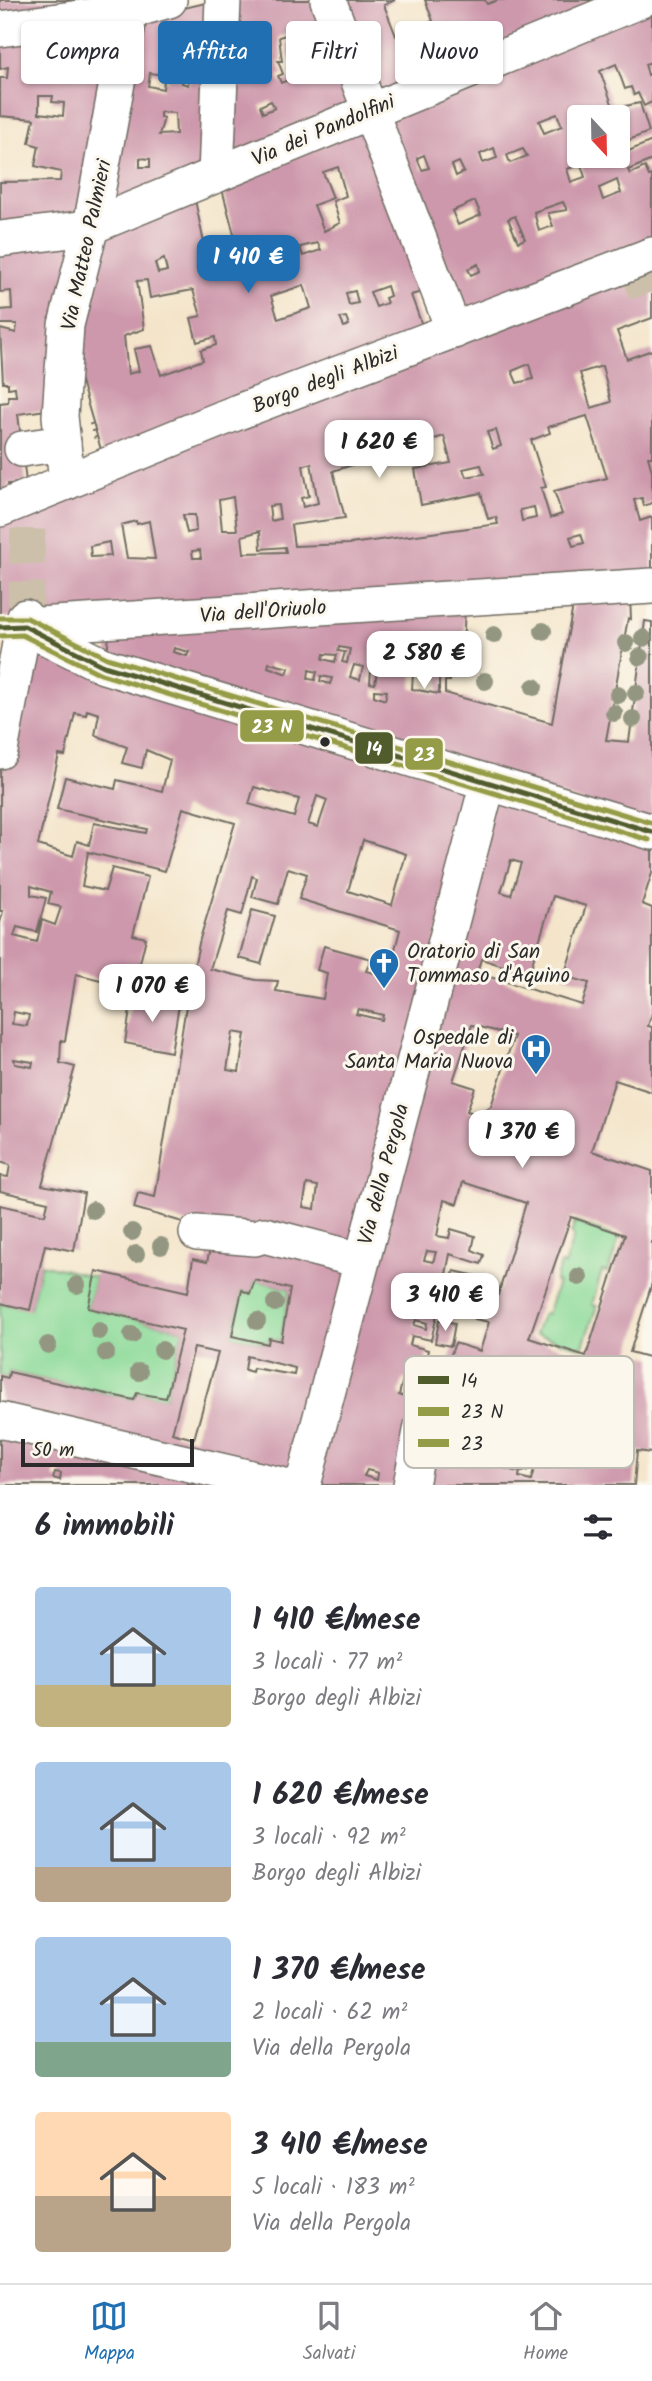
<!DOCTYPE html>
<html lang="it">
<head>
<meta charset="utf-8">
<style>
	body { margin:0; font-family:Kalam,sans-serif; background:#f2f2f3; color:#2b2b33; height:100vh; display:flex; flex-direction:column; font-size:26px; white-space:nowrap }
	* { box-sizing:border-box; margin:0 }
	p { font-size:23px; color:#7c7c81 }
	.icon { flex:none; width:38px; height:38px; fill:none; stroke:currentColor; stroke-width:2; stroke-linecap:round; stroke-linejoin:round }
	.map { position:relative; height:1485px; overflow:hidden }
	.panel { display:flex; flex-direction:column; background:#fff; flex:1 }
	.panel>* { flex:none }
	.top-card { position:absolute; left:21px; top:21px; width:611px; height:63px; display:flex; gap:14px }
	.needle { width:46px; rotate:158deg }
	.tools { position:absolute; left:567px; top:105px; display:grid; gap:14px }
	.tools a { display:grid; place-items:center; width:63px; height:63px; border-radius:7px; background:#fff; box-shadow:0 2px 5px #0004; font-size:35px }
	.scale { position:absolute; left:21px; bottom:18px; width:173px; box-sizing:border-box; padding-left:7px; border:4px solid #2b2b2b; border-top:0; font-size:19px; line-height:24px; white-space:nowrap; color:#2b2b2b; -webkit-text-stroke:5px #fbf7ec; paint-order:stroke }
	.price { position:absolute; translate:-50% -60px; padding:0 16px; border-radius:14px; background:#fff; color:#222; font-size:23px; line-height:46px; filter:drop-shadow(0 2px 4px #0008) }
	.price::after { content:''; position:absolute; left:50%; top:42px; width:21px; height:16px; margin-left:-10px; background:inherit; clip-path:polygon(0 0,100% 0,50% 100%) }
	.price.on { background:#1f6fb2; color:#fff }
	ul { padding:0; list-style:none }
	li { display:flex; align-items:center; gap:21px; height:175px; padding:0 35px }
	li span { display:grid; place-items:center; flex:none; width:196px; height:140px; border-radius:7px; color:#555 }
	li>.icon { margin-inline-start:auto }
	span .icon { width:84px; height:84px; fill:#fffc; stroke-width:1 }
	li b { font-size:30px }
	h2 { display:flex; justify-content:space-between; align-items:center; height:84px; padding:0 35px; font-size:30px }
	.pill { padding:0 24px; border-radius:7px; background:#fff; box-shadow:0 2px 5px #0004; font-size:24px; line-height:63px }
	.pill.on { background:#1f6fb2; color:#fff }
	.tab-bar { display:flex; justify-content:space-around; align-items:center; height:98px; border-top:2px solid #e1e1e2; background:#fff; font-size:19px; color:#7c7c81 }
	.tab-bar a { display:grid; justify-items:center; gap:4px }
	.tab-bar .on { color:#1f6fb2 }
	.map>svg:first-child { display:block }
	.green { fill:#8cda99; stroke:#5c8262; stroke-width:2 }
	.building { fill:#cd98ac; fill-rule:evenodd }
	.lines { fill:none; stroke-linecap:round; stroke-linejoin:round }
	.minor-tunnel { stroke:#ccc0aa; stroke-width:35; stroke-dasharray:35 18; stroke-linecap:butt }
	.minor-casing { stroke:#716c63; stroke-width:38 }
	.path { stroke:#716c63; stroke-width:4.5; stroke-dasharray:2 5; stroke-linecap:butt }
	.minor { stroke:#fff; stroke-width:35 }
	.bus-1-casing { stroke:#fbf7ec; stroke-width:10 }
	.bus-2-casing { stroke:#fbf7ec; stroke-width:10 }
	.bus-3-casing { stroke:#fbf7ec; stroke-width:10 }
	.bus-1 { stroke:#515c2d; stroke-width:5 }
	.bus-2 { stroke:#959c47; stroke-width:5 }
	.bus-3 { stroke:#959c47; stroke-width:5 }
	.tree { fill:#939781 }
	.bus-dot { fill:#2b2b2b; stroke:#fbf7ec; stroke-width:2.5 }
	.labels { text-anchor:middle; stroke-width:6; stroke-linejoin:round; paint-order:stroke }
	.street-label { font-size:21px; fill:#2b2b2b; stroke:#fbf7ec }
	.poi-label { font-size:21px; fill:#2b2b2b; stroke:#fbf7ec; text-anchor:start }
	.key { fill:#fbf7ec; stroke:#bdbab2; stroke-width:2 }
	.key-label { font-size:19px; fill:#2b2b2b }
	.line-badge { stroke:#fbf7ec; stroke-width:2.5 }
	.badge-label { font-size:19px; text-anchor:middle; font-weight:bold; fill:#fff }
</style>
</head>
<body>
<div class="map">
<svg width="652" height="1485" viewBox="0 0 652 1485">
	<rect width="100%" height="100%" fill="#fbf7ec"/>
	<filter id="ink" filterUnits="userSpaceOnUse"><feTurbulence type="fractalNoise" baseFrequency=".0143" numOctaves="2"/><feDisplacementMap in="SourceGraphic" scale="14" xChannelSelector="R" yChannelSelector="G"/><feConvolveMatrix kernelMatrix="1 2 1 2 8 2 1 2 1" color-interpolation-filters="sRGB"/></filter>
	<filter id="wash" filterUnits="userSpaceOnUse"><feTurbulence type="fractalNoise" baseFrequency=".00686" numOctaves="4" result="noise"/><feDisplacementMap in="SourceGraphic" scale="28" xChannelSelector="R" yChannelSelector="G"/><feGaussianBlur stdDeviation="1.57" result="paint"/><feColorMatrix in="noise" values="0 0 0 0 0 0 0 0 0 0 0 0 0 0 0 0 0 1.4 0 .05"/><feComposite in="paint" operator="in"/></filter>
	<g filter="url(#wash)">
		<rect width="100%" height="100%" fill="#f4e5ca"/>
		<g class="green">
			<polygon points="575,1222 619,1238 608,1272 602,1271 592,1305 597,1306 582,1348 535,1334 543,1313 547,1314 558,1283 555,1282 560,1264 564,1265 574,1236 571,1234"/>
			<polygon points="41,1264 95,1277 88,1308 183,1330 166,1398 137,1393 134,1400 9,1372 8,1378 0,1376 0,1303 30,1309"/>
			<polygon points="255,1280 290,1289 281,1341 269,1338 268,1344 232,1336 242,1290 250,1294"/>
		</g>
		<g id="blocks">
			<g class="building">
				<polygon points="0,0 120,0 0,17"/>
				<path d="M 218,0 L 212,170 L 102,203 L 138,19 ZM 184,68 L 190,68 L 188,85 L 182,83 ZM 150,73 L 170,76 L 169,81 L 164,80 L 163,89 L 148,86 ZM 160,112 L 175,113 L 176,134 L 159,135 L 164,118 L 160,117 ZM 140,158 L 150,159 L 150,167 L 140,167 Z"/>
				<path d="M 228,0 L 321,0 L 361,105 L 220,163 ZM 292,33 L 294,42 L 287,43 L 289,56 L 295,69 L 304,66 L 306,75 L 298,78 L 295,69 L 290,70 L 293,78 L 281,83 L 278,76 L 283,74 L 278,61 L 282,61 L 279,37 ZM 253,42 L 255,59 L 249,61 L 249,43 ZM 271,101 L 275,108 L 263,113 L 260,106 Z"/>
				<polygon points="335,0 395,0 384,5 396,36 433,21 425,0 485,0 487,4 498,0 627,0 373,101"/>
				<path d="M 652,5 L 652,62 L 645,64 L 648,75 L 652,73 L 652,102 L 644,106 L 638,93 L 634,95 L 631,87 L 625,89 L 616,64 L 600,71 L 615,112 L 599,117 L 579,117 L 579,156 L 618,156 L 618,117 L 611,115 L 625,106 L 640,103 L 649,132 L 621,143 L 624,153 L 652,141 L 652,160 L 628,170 L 630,174 L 645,167 L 649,176 L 652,175 L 652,250 L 458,326 L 374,116 ZM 557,114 L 562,126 L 544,133 L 539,121 ZM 494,148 L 497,158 L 483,163 L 480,154 ZM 523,149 L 527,156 L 510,163 L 507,155 ZM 424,155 L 429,168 L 422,170 L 417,158 ZM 459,162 L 464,172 L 456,176 L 452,165 ZM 581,165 L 585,177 L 571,182 L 567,169 ZM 617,180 L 621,193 L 603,200 L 599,188 ZM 475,201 L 481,215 L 458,225 L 452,211 ZM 563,202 L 567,210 L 548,213 L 553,226 L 539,231 L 534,212 ZM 515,216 L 525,239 L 518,242 L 508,219 ZM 478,264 L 480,271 L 471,275 L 468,269 Z"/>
				<path d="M 121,24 L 87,224 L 0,234 L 0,182 L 60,181 L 61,172 L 35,166 L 39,146 L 29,143 L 34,119 L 0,116 L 0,78 L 7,78 L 8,67 L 0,69 L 0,44 ZM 39,96 L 53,96 L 52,102 L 64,103 L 63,116 L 39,113 Z"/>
				<path d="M 368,122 L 432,289 L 411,295 L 427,339 L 104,460 L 81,381 L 69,382 L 99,235 L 194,195 L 210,272 L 242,265 L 221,185 ZM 338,167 L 346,196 L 333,201 L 340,223 L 324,231 L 314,205 L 333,198 L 323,172 ZM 318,243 L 321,250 L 303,256 L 300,247 ZM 277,254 L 279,263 L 266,265 L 264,258 ZM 164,259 L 167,271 L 158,273 L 155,263 ZM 147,280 L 150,298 L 193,290 L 201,316 L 191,318 L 197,342 L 215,337 L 216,345 L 201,350 L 203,360 L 161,375 L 152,346 L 134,349 L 139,371 L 128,374 L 124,336 L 144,329 L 137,281 ZM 304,285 L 311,308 L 278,319 L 271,296 ZM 387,286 L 390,296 L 385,298 L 387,303 L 376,307 L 370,292 ZM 355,291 L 358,303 L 349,305 L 346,293 ZM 346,317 L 349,325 L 344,327 L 340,318 Z"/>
				<polygon points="83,236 52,409 18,414 26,482 8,484 12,498 0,503 0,403 8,402 8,396 16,396 15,387 8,388 8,383 3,383 0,329 16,333 17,324 0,324 0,310 12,309 11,291 0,292 0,245"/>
				<path d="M 652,260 L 652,318 L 617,331 L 627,359 L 652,350 L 652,457 L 648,457 L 652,471 L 652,503 L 644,506 L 642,498 L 634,500 L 640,521 L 652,517 L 652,575 L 0,618 L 0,515 ZM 529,364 L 533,379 L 517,383 L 512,371 ZM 602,366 L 611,402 L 591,408 L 580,373 ZM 587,416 L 607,478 L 554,491 L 562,514 L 550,518 L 541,488 L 546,487 L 531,440 L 550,433 L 548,427 ZM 496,430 L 501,446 L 493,449 L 487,432 ZM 444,436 L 451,463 L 415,469 L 421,505 L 481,493 L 488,519 L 496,517 L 498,524 L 350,544 L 294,546 L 291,525 L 345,518 L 333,471 ZM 311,463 L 318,503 L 303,507 L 301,498 L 309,496 L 303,466 ZM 481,465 L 484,474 L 466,477 L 463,469 ZM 233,497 L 237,530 L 222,530 L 219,500 ZM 278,505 L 280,519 L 271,521 L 269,506 ZM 534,507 L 536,518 L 522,521 L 520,510 ZM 183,515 L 195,515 L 196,531 L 187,533 ZM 136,521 L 137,524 L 149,521 L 155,559 L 127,558 L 121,525 ZM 260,531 L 261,549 L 285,547 L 286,552 L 244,553 L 242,536 ZM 581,534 L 584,543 L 573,546 L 570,537 ZM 109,542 L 111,556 L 91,557 L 90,546 ZM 200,550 L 201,558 L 193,558 L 192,551 Z"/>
				<path d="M 630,598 L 631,619 L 628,618 L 606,740 L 629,742 L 645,621 L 652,622 L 652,822 L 106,661 L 110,628 L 465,607 L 463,648 L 449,648 L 450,681 L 445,681 L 445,693 L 552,723 L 574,600 ZM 391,645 L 396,646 L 394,660 L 388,659 ZM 339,647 L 350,649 L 347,663 L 342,662 L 345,652 L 338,651 ZM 174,648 L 189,652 L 187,656 L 173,652 ZM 324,654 L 337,655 L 335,662 L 323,659 ZM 414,660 L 439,662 L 439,694 L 412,689 ZM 269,663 L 289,668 L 287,674 L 268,667 ZM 354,665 L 363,667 L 360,680 L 350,677 ZM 309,670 L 317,672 L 315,680 L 308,679 ZM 371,670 L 377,671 L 375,684 L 370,683 ZM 321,676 L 332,678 L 330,684 L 320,681 ZM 374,690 L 387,691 L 385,700 L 374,696 Z"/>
				<path d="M 25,649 L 476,789 L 293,1483 L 0,1408 L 0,1376 L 8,1378 L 9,1372 L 134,1400 L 137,1393 L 166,1398 L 183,1330 L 88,1308 L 96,1271 L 188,1292 L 193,1259 L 207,1262 L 214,1231 L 134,1208 L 138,1193 L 155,1197 L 188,994 L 200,939 L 235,823 L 183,808 L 165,871 L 88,852 L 82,886 L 105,891 L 112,868 L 148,877 L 133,935 L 146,938 L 134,988 L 76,974 L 65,1041 L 61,1040 L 60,1063 L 75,1067 L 42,1185 L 84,1193 L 74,1251 L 45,1245 L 30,1310 L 0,1303 L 0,1205 L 45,1215 L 48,1202 L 0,1191 L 0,1176 L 8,1177 L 10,1165 L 0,1162 L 0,923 L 3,911 L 0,911 L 0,773 ZM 87,710 L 99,714 L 95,735 L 127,747 L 122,763 L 142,768 L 146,750 L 170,760 L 162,791 L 117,780 L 115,789 L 65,777 L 57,809 L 147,829 L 146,833 L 94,823 L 89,845 L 77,841 L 73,856 L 38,845 L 59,755 L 65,756 L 75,713 L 86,715 ZM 254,787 L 299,799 L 294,817 L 249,804 ZM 317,796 L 327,800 L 318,827 L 308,824 ZM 363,840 L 406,854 L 392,905 L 348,891 ZM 288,868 L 307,874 L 299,899 L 400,930 L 388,976 L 366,971 L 371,959 L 324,946 L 317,970 L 327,973 L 323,999 L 276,991 L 278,981 L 256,980 L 210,969 L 228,911 L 242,915 L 252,876 L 257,878 L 252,897 L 278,904 ZM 31,886 L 51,892 L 48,904 L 61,907 L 55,925 L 42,920 L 37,942 L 14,936 L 17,927 L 37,932 L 46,898 L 31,895 ZM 358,1009 L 383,1015 L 382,1020 L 356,1014 ZM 14,1012 L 29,1015 L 27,1026 L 12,1024 ZM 233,1032 L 245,1034 L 239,1072 L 227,1070 ZM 14,1059 L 33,1062 L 32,1067 L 15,1064 ZM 307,1184 L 318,1186 L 315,1209 L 303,1207 ZM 255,1280 L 290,1289 L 281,1341 L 269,1338 L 268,1344 L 232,1336 L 242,1290 L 250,1294 ZM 194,1348 L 218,1353 L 194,1439 L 172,1433 ZM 247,1356 L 295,1368 L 294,1375 L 253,1368 L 252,1372 L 245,1370 Z"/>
				<path d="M 495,794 L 652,840 L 652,873 L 642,904 L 652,908 L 652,1013 L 648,1026 L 652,1027 L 652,1092 L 615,1080 L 592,1151 L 652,1171 L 652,1283 L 630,1352 L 652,1358 L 652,1453 L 637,1451 L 634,1485 L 425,1485 L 427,1444 L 521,1465 L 519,1477 L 531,1480 L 542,1440 L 606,1455 L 607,1440 L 557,1431 L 516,1419 L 517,1409 L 534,1364 L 523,1357 L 497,1431 L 431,1410 L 455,1343 L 480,1351 L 489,1322 L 475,1319 L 485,1292 L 498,1295 L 526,1203 L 463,1182 L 457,1204 L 444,1200 L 437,1236 L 449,1238 L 451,1229 L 475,1236 L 472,1250 L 484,1255 L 481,1264 L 450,1254 L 444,1284 L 423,1280 L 421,1297 L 440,1302 L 431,1340 L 412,1336 L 410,1345 L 428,1350 L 421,1383 L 403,1379 L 399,1395 L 414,1400 L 409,1432 L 393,1485 L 312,1485 ZM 511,860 L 521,863 L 511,895 L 501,892 ZM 553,896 L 586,906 L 564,976 L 589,983 L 582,1005 L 477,973 L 481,959 L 529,974 ZM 472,1025 L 514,1036 L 491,1106 L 478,1114 L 467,1111 L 475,1088 L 453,1081 ZM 571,1217 L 625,1235 L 586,1356 L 529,1338 ZM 427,1251 L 436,1252 L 433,1262 L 424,1260 ZM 416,1320 L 427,1323 L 426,1329 L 414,1325 ZM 367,1470 L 378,1473 L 377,1480 L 364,1476 Z"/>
				<polygon points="252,910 275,916 261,964 239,958"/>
				<polygon points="132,997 179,1005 171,1052 125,1043"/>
				<polygon points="454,1271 477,1276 468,1315 445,1310"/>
				<polygon points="439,1320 455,1323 451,1346 435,1343"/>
				<path d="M 0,1428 L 254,1485 L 0,1485 ZM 55,1472 L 61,1473 L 60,1480 L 53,1478 Z"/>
			</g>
		</g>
	</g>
	<g filter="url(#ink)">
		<use href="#blocks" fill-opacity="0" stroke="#716c63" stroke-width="2"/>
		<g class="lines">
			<g class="minor-tunnel">
				<polyline points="635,261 652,311"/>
				<polyline points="25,617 29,499"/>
			</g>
			<g class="minor-casing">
				<g id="minor">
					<polyline points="328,0 454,331"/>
					<polyline points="0,29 130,11 169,0"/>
					<polyline points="216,175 223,0"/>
					<polyline points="0,239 87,228 641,0"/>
					<polyline points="22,449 63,443"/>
					<polyline points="67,482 60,416 66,325 91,226 132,0"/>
					<polyline points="0,509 238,412 652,255"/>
					<polyline points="23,626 652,586"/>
					<polyline points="24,626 104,666 652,832"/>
					<polyline points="0,751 25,617"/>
					<polyline points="197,1233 255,1238 264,1235 360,1260"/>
					<polyline points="0,1420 281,1485"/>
					<polyline points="303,1485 488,782"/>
					<polyline points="411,1485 422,1426 520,1454"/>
				</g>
			</g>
			<polyline class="path" points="91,423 97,442"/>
			<use href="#minor" class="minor"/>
			<g class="bus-1-casing">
				<polyline id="bus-1" points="0,627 24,626 104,666 652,832"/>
			</g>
			<g class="bus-2-casing">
				<polyline id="bus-2" points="0,636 22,635 101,674 649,840"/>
			</g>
			<g class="bus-3-casing">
				<polyline id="bus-3" points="0,618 27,618 107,658 652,823"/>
			</g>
			<use href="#bus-1" class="bus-1"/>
			<use href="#bus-2" class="bus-2"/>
			<use href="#bus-3" class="bus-3"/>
		</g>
		<g class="tree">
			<circle cx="543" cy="631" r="9"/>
			<circle cx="494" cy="635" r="9"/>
			<circle cx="643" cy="638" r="9"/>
			<circle cx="626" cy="643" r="9"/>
			<circle cx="640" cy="657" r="9"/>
			<circle cx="485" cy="681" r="9"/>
			<circle cx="534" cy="687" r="9"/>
			<circle cx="636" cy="693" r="9"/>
			<circle cx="618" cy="695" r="9"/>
			<circle cx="614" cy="713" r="9"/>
			<circle cx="633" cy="719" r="9"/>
			<circle cx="93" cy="1210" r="9"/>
			<circle cx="132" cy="1232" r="9"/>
			<circle cx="161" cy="1246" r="9"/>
			<circle cx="136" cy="1254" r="9"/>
			<circle cx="579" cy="1277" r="9"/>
			<circle cx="77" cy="1285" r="9"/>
			<circle cx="275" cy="1303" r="9"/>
			<circle cx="257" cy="1321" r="9"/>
			<circle cx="99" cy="1331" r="9"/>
			<circle cx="132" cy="1335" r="9"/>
			<circle cx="48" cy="1345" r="9"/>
			<circle cx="162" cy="1350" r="9"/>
			<circle cx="106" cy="1353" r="9"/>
			<circle cx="139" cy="1372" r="9"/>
		</g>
	</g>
	<defs>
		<g id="church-pin" transform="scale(1.575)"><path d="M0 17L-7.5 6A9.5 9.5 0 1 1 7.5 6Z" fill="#1f6fb2" stroke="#fbf7ec"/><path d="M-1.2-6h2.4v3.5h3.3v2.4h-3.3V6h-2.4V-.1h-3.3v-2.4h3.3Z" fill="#fff"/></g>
		<g id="hospital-pin" transform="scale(1.575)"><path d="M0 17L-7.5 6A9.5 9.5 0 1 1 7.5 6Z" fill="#1f6fb2" stroke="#fbf7ec"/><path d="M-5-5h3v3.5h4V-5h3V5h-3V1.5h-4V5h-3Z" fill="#fff"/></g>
	</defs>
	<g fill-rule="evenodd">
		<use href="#church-pin" x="384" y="963"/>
		<use href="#hospital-pin" x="536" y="1049"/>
	</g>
	<circle class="bus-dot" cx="325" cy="742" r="6"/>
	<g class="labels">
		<g class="street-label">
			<text transform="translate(323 130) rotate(-23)" y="7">Via dei Pandolfini</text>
			<text transform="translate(86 245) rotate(-78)" y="7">Via Matteo Palmieri</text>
			<text transform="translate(325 379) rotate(-21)" y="7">Borgo degli Albizi</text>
			<text transform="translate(263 611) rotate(-4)" y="7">Via dell'Oriuolo</text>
			<text transform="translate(383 1174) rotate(-75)" y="7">Via della Pergola</text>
		</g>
		<g class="poi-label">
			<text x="407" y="958">Oratorio di San<tspan x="407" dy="24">Tommaso d'Aquino</tspan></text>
			<text x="513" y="1044" text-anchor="end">Ospedale di<tspan x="513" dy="24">Santa Maria Nuova</tspan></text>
		</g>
	</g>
	<rect x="404" y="1356" width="230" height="112" rx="10" class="key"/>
	<rect x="418" y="1376" width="31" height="8" fill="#515c2d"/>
	<rect x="418" y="1407" width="31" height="9" fill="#959c47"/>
	<rect x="418" y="1439" width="31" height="8" fill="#959c47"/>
	<g class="key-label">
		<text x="461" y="1387">14</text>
		<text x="461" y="1418">23 N</text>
		<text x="461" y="1450">23</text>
	</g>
	<g class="line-badge">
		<rect x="239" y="709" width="66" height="34" rx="7" fill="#959c47"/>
		<rect x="354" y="731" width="40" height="34" rx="7" fill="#515c2d"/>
		<rect x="404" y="737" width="40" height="34" rx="7" fill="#959c47"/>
	</g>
	<g class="badge-label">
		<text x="272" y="733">23 N</text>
		<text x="374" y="755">14</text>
		<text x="424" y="761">23</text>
	</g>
</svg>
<div class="tools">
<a><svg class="needle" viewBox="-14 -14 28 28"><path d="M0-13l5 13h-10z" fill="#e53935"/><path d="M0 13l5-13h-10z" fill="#7c7c81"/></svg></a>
</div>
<div class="scale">50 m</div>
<b class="price on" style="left:248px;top:295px">1 410 €</b>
<b class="price" style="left:379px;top:480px">1 620 €</b>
<b class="price" style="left:424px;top:691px">2 580 €</b>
<b class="price" style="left:152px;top:1024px">1 070 €</b>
<b class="price" style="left:522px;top:1170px">1 370 €</b>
<b class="price" style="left:445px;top:1333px">3 410 €</b>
<div class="top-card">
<a class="pill">Compra</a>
<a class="pill on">Affitta</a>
<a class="pill">Filtri</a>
<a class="pill">Nuovo</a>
</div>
</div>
<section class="panel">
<h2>6 immobili<svg class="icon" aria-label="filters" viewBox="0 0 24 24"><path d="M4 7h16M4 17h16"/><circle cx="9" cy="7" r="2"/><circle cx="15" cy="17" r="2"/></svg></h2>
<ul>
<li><span style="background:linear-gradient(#a9c7e8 70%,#c2b280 0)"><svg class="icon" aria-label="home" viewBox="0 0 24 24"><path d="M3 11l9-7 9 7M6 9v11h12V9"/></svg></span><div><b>1 410 €/mese</b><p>3 locali · 77 m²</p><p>Borgo degli Albizi</p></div></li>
<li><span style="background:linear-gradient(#a9c7e8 75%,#b9a48a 0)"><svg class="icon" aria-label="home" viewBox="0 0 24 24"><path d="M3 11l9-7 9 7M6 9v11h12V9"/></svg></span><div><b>1 620 €/mese</b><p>3 locali · 92 m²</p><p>Borgo degli Albizi</p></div></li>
<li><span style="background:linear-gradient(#a9c7e8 75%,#7fa58c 0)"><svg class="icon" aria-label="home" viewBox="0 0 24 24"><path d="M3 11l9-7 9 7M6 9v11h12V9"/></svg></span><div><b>1 370 €/mese</b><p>2 locali · 62 m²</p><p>Via della Pergola</p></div></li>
<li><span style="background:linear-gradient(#ffd9b3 60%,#b9a48a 0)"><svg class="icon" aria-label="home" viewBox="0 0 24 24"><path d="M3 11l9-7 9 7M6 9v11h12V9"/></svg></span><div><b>3 410 €/mese</b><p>5 locali · 183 m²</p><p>Via della Pergola</p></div></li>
</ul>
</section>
<nav class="tab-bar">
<a class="on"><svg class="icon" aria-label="map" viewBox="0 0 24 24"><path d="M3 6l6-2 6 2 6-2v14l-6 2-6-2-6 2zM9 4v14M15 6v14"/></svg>Mappa</a>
<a><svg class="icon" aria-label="saved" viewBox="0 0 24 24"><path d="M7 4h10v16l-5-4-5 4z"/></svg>Salvati</a>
<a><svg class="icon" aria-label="home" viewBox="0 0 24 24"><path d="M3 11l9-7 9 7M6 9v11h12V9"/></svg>Home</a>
</nav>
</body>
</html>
